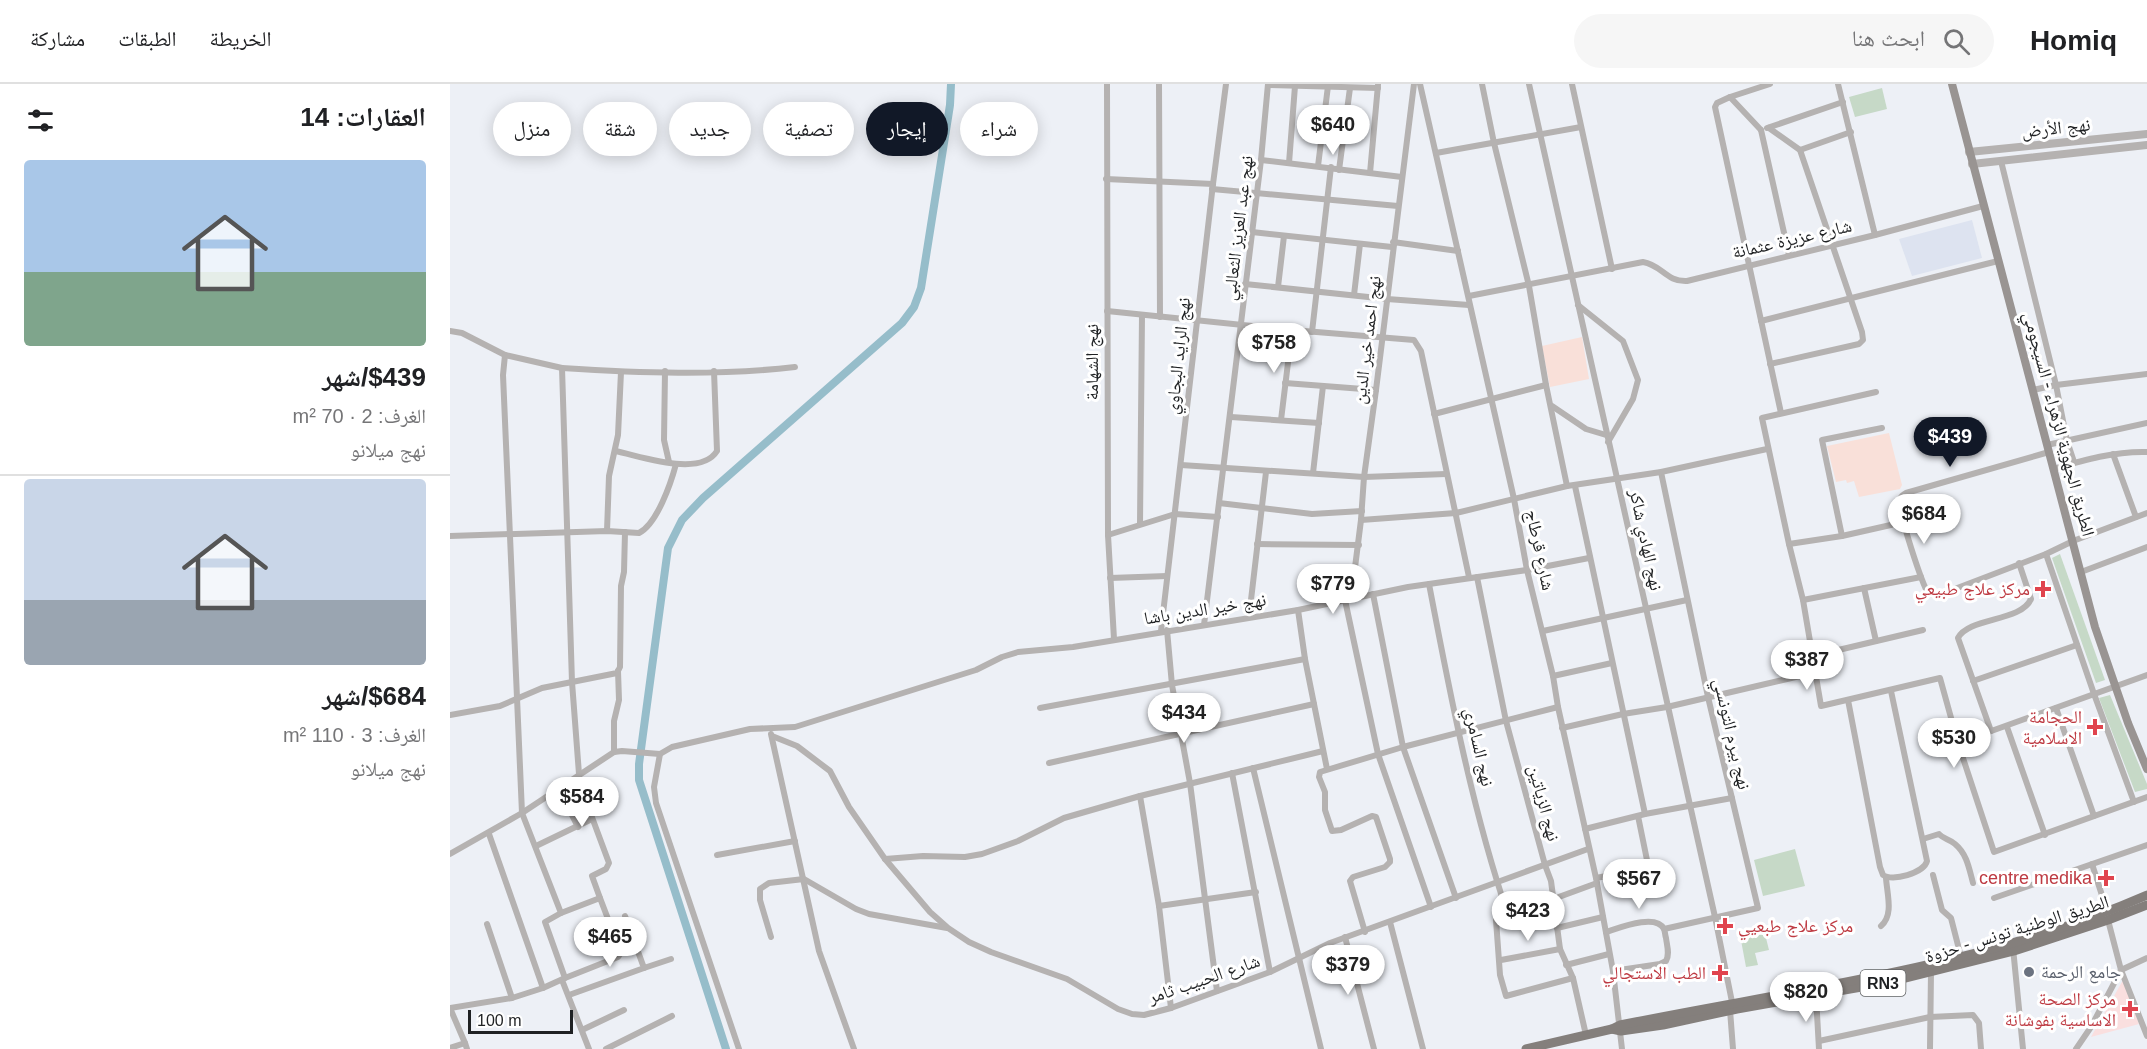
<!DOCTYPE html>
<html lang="ar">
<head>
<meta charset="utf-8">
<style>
	body { margin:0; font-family:Arial,"Noto Naskh Arabic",sans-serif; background:#f6f6f6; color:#202124; direction:rtl; height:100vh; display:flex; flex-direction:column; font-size:22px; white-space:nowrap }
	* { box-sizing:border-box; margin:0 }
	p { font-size:20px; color:#757577 }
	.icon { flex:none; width:33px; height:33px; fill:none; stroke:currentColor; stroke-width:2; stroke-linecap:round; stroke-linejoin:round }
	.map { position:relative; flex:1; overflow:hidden; direction:ltr }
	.sheet { display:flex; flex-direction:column; background:#fff; width:450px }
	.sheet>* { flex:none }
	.guide { position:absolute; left:18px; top:18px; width:570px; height:54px; direction:rtl; display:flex; gap:12px }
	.scale { position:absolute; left:18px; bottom:15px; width:105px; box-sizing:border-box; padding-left:6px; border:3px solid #1f2123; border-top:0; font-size:16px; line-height:21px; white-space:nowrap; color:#1f2123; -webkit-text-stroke:4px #fff; paint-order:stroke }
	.price { position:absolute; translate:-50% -51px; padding:0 14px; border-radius:21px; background:#fff; color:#222; font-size:20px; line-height:39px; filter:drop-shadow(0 2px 3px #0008) }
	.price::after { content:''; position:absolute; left:50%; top:36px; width:18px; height:14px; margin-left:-9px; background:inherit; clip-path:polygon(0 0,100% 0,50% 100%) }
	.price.active { background:#111827; color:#fff }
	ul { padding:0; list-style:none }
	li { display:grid; align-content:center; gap:12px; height:318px; padding:0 24px }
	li+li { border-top:2px solid #e0e0e0 }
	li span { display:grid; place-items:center; height:186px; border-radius:6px; color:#555 }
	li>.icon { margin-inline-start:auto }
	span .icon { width:108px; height:108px; fill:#fffc; stroke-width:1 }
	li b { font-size:26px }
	h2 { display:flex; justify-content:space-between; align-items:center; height:72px; padding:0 24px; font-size:26px }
	.pill { padding:0 21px; border-radius:27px; background:#fff; box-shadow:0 3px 15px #0003; font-size:21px; line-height:54px }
	.pill.active { background:#111827; color:#fff }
	header { display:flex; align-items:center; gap:36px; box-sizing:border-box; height:84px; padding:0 30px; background:#fff; border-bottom:2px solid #e0e0e0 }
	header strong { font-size:28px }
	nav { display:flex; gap:33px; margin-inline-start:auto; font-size:21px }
	.search { width:420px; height:54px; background:#f6f6f6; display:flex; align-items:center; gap:15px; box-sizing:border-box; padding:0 21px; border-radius:33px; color:#757577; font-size:22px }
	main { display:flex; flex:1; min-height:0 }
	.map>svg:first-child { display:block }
	.built { fill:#dde3f0 }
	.education { fill:#f9e0d9 }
	.medical { fill:#fadfdf }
	.green { fill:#c6d9c7 }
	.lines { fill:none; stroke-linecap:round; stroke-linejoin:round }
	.canal { stroke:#96bdca; stroke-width:8 }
	.minor { stroke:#b5b2b1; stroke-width:6 }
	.tertiary { stroke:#b5b2b1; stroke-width:8 }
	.secondary { stroke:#999492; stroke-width:8 }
	.primary { stroke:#847f7c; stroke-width:9 }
	.health-dot { fill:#e0444e; stroke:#fff; stroke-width:2 }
	.worship-dot { fill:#6b7280; stroke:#fff; stroke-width:2 }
	.labels { text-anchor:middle; stroke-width:6; stroke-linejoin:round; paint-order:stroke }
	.shield { fill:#fff; stroke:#626465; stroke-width:1.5 }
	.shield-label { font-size:16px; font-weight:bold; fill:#1f2123 }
	.street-label { font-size:18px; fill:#1f2123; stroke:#fff }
	.health-label { font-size:18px; fill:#be3a42; stroke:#fff; text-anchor:end }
	.worship-label { font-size:18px; fill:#5b616d; stroke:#fff; text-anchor:start }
</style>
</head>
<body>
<header>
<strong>Homiq</strong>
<div class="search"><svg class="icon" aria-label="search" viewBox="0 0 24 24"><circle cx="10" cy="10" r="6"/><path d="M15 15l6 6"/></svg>ابحث هنا</div>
<nav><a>الخريطة</a><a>الطبقات</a><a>مشاركة</a></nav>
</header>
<main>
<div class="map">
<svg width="1697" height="965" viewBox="0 0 1697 965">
	<rect width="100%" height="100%" fill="#edf0f6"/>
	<polygon class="built" points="1522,136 1532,174 1462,192 1449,155"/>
	<g class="education">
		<polygon points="1132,253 1139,295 1100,303 1092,262"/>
		<polygon points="1439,349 1452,401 1450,405 1409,413 1404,397 1397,399 1396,396 1386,398 1377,362"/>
	</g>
	<polygon class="medical" points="1673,896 1689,940 1641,953"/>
	<g class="green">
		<polygon points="1432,4 1437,25 1405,33 1399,13"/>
		<polygon points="1610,470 1655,596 1646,599 1602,474"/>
		<polygon points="1660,611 1697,700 1697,705 1685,708 1649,614"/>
		<polygon points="1345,765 1355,802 1313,812 1304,776"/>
		<polygon points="1314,846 1319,866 1305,869 1308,881 1296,883 1290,851"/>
	</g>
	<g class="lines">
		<polyline class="canal" points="276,965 189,696 189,680 218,464 232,436 253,414 452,239 464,223 471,204 500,21 501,0"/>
		<g class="minor">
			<polyline points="657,0 658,451 664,555"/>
			<polyline points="709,0 710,233"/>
			<polyline points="970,0 1064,415 1077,486 1103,592 1108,623 1146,794 1163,887 1172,965"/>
			<polyline points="1032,0 1044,59 1079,202 1096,301 1117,402"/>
			<polyline points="1079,0 1265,833 1282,918"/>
			<polyline points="1122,0 1162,185"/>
			<polyline points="1388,0 1425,151"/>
			<polyline points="818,1 928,4"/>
			<polyline points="1280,13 1267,19 1265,23 1331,329"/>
			<polyline points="1317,44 1393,18"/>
			<polyline points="1319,44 1350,66 1412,248 1413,256 1409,260 1320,280"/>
			<polyline points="1311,46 1339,171"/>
			<polyline points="1311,46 1280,13 1320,0"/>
			<polyline points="1350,66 1401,48"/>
			<polyline points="986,69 1131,43"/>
			<polyline points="811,76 952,93"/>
			<polyline points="1551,77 1606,301 1617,357 1624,378"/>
			<polyline points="839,79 845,2"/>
			<polyline points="868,82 878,2"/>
			<polyline points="889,86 900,4"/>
			<polyline points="920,89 928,1"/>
			<polyline points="656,95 763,100"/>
			<polyline points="762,105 948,122"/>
			<polyline points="802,148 942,163"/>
			<polyline points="943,158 1008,167"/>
			<polyline points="795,200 937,215 1019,221"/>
			<polyline points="828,203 834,152"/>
			<polyline points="904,211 910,160"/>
			<path d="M 1019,212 L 1193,178 C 1212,181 1216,198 1237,197 L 1425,151 L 1533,122"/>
			<polyline points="1128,221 1173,257 1188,296 1183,315 1158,358"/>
			<polyline points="657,227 842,246 964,256 971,267 1019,493"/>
			<polyline points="1311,237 1548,177"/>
			<polyline points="0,247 12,249 55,271"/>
			<polyline points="862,248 881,83"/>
			<path d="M 112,284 C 189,289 268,292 345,283"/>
			<polyline points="215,287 214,356 219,378"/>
			<polyline points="835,299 926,306"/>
			<polyline points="1583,306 1606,301 1697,290"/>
			<polyline points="1426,308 1312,334 1339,460 1353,516 1371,622 1490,594 1508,659 1544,768 1697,713"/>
			<polyline points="1102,322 1136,345 1156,351"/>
			<polyline points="984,330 1096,301"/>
			<polyline points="781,333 869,339"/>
			<polyline points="831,336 842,246"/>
			<polyline points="1597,361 1697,339"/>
			<path d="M 165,367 C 191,372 250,394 267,367 L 264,287"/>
			<path d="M 1599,368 L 1456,409 C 1453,411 1451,411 1450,416 C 1448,428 1472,500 1479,511 L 1489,511 L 1596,470 L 1623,457 L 1697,429"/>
			<polyline points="1663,370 1686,433"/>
			<polyline points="731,381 914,393 996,390"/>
			<path d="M 1603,385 C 1634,376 1665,367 1697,368"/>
			<polyline points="1211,388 1258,613 1308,824 1214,845"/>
			<polyline points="863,389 873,302"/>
			<polyline points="1125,402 1195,730"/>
			<polyline points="769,419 862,430 912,427"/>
			<polyline points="911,436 1006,429 1117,402 1211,388 1317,365"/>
			<polyline points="690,440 692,231"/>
			<polyline points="157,447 159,392 168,351 171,288"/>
			<polyline points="658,451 725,430 768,433"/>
			<path d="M 0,452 L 157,447 L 189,449 C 207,440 221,399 226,380"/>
			<polyline points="1392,452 1372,356 1432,344"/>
			<polyline points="807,460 909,461"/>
			<polyline points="1339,460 1392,452 1454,438"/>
			<polyline points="1596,470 1644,610 1684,718"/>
			<polyline points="1631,488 1697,463"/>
			<polyline points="1027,493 1056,637 1095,781 1101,797 1110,865 1123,894 1136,951"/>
			<polyline points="660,494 717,492"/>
			<path d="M 979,500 C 1000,610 1022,725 1058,831"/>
			<polyline points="1414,504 1426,557"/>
			<polyline points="923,510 953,663 1006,814"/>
			<polyline points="901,515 911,436 914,393 926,306 964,0"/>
			<polyline points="895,516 928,670 981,823"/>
			<polyline points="1353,516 1471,493"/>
			<polyline points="848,526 855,575 877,685"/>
			<polyline points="799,533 816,388"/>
			<polyline points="754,541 811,76 818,0"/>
			<polyline points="717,546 722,601 740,699 767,907"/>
			<polyline points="711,547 763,100 776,0"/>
			<polyline points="1093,547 1237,516"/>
			<polyline points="1363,572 1473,546"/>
			<polyline points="1103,592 1162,579"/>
			<polyline points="1523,597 1627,561"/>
			<path d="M 1398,616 L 1430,783 L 1433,791 C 1442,798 1474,789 1477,777 L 1441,607"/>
			<polyline points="590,624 855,575"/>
			<polyline points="1606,624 1644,732"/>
			<polyline points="0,631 50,622 92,604 167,589 170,583 171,502 174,488 175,448"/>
			<polyline points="1557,643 1595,751"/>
			<polyline points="1112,644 1173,630 1217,623 1367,588"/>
			<path d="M 1541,647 L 1508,554 C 1519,533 1571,538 1581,515 L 1569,479"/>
			<polyline points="321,650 369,867 404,965"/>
			<polyline points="322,652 347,662 380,687 399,723 435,775 480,828 498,844 519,858 541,868 617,895 668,925 682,930 694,931 721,924 820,888 880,859 1138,765"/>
			<polyline points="1508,659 1697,591"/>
			<polyline points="164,668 164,637 169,616 168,587"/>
			<polyline points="210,670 204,703 206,719 289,965"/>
			<polyline points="599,679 864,620"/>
			<polyline points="803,684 871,965"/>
			<polyline points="782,689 820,888"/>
			<polyline points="127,693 159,779 156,785 142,792 150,814"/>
			<polyline points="108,704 128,743"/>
			<polyline points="690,712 709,822 721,924"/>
			<polyline points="1135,745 1195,730 1282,714"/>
			<polyline points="39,750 93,904 62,914"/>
			<path d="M 1473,755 L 1489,750 C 1493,755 1500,755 1505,760 C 1517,770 1519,784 1523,799"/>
			<polyline points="86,762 142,735"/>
			<polyline points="0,770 72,729 164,668 172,667 210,670 222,663 300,645 345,643 526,586 552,573 568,568 623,563 848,526 958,503 1077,486 1139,474"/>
			<polyline points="267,771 345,757"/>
			<polyline points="435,775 473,772 515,773 532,770 568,757 614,734 690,712 873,667"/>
			<polyline points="1642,780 1657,827"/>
			<polyline points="1483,791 1492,826 1501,834 1511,873"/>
			<polyline points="1146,794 1192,785 1198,781 1188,732"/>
			<polyline points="1544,814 1697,761"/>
			<polyline points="709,822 806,808"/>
			<polyline points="111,829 150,814 171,869 168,873 115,894"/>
			<polyline points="1658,836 1671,886 1697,952"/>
			<polyline points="940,838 973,965"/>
			<path d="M 1431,842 C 1444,831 1437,810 1436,794"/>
			<polyline points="1107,844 1153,833"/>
			<polyline points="915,848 900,797 903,793 935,783 940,778 940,775 926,733 922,732 891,746 882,747 875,726 875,708 869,693 870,688 953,663 1108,623"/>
			<path d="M 1156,848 C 1169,844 1206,829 1214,845 C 1215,847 1215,851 1216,854 C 1217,862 1220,870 1216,877 L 1210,880 L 1163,887"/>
			<polyline points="321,853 310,816 310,805 319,799 354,795 406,825 419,830 497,844"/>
			<polyline points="895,853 924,965"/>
			<polyline points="1563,864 1573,965"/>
			<polyline points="1051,876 1110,865"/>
			<polyline points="1116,881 1159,870"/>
			<polyline points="194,884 221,875"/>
			<polyline points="1123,894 1056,912 1050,891 1046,836 1147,799"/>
			<polyline points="112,896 139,965"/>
			<polyline points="93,904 115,894 95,838 111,829 72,729 53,291 55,271 112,284 122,598 129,690"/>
			<polyline points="119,911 194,884 175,832"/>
			<polyline points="1366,912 1369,965"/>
			<polyline points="0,924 62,914 37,840"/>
			<polyline points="0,924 15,959"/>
			<polyline points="1280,926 1283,965"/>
			<polyline points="132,946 174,926"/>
			<polyline points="1369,957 1480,933 1523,931 1529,939 1531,965"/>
			<polyline points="0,964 15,959 17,965"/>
			<polyline points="156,965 222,932"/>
			<polyline points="1480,965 1481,888"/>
			<polyline points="1626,965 1641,943 1671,886 1697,874"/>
		</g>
		<g class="tertiary">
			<polyline points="1519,68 1697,50"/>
			<polyline points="1522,80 1697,61"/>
		</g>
		<polyline class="secondary" points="1502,0 1645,543 1678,639 1697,685"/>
		<g class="primary">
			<polyline points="1162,945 1171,947 1213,941 1287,925 1440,898 1564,867 1658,836 1697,821"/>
			<path d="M 1076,965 L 1162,945 L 1170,941 C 1347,905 1530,884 1697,811"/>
		</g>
	</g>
	<g class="health-dot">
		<path d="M1590 496h6v6h6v6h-6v6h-6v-6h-6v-6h6z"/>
		<path d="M1642 634h6v6h6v6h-6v6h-6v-6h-6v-6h6z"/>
		<path d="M1653 785h6v6h6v6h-6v6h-6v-6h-6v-6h6z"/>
		<path d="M1272 833h6v6h6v6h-6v6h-6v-6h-6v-6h6z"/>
		<path d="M1267 880h6v6h6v6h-6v6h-6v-6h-6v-6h6z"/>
		<path d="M1677 916h6v6h6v6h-6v6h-6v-6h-6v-6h6z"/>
	</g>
	<circle class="worship-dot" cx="1579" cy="888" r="6"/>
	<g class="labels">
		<rect class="shield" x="1410.5" y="886" width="45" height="26" rx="4.5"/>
		<g class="shield-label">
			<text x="1433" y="905">RN3</text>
		</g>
		<g class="street-label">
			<text transform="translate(1606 44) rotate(-6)" y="6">نهج الأرض</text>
			<text transform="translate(788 144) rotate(-83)" y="6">نهج عبد العزيز الثعالبي</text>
			<text transform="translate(1342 155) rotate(-13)" y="6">شارع عزيزة عثمانة</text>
			<text transform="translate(917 256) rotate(-83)" y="6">نهج احمد خير الدين</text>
			<text transform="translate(728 272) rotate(-84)" y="6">نهج الرايد البجاوي</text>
			<text transform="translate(642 278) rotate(-90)" y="6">نهج الشهامة</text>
			<text transform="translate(1609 340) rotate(75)" y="6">الطريق الجهوية الزهراء - السيجومي</text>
			<text transform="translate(1196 456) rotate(78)" y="6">نهج الهادي شاكر</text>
			<text transform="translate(1090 466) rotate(78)" y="6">شارع قرطاج</text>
			<text transform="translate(755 525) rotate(-9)" y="6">نهج خير الدين باشا</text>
			<text transform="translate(1282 650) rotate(77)" y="6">نهج بيرم التونسي</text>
			<text transform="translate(1029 663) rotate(77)" y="6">نهج السامري</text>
			<text transform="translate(1094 719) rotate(75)" y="6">نهج الزياتين</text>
			<text transform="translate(1567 845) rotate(-17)" y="6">الطريق الوطنية تونس - حزوة</text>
			<text transform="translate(754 895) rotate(-19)" y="6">شارع الحبيب ثامر</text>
		</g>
		<g class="health-label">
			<text x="1580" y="511">مركز علاج طبيعي</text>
			<text x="1632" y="639">الحجامة<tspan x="1632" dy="21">الاسلامية</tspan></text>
			<text x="1642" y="800">centre medika</text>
			<text x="1288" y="848" text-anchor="start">مركز علاج طبعيي</text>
			<text x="1256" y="895">الطب الاستجالي</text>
			<text x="1666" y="921">مركز الصحة<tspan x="1666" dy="21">الاساسية بفوشانة</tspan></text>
		</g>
		<g class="worship-label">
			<text x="1591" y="894">جامع الرحمة</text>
		</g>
	</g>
</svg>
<div class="scale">100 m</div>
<b class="price" style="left:883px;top:72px">$640</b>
<b class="price" style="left:824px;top:290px">$758</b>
<b class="price active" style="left:1500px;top:384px">$439</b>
<b class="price" style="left:1474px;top:461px">$684</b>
<b class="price" style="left:883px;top:531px">$779</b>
<b class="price" style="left:1357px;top:607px">$387</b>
<b class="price" style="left:734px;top:660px">$434</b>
<b class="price" style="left:1504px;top:685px">$530</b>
<b class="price" style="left:132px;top:744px">$584</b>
<b class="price" style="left:1189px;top:826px">$567</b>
<b class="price" style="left:1078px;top:858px">$423</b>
<b class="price" style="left:160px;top:884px">$465</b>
<b class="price" style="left:898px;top:912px">$379</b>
<b class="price" style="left:1356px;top:939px">$820</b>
<div class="guide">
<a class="pill">شراء</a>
<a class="pill active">إيجار</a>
<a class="pill">تصفية</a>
<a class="pill">جديد</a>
<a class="pill">شقة</a>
<a class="pill">منزل</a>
</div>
</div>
<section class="sheet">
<h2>العقارات: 14<svg class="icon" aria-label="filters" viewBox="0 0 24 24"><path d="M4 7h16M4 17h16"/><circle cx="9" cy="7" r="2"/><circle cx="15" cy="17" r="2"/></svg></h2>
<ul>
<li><span style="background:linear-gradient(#a9c7e8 60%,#7fa58c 0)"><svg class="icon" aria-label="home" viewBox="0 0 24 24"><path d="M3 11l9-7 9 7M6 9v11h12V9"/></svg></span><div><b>$439/شهر</b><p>الغرف: 2 · 70 m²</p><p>نهج ميلانو</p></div></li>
<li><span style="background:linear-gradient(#c9d6e8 65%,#9aa5b1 0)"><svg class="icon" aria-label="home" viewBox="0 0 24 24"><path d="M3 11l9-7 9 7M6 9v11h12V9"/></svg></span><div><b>$684/شهر</b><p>الغرف: 3 · 110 m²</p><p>نهج ميلانو</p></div></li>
</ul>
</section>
</main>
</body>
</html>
